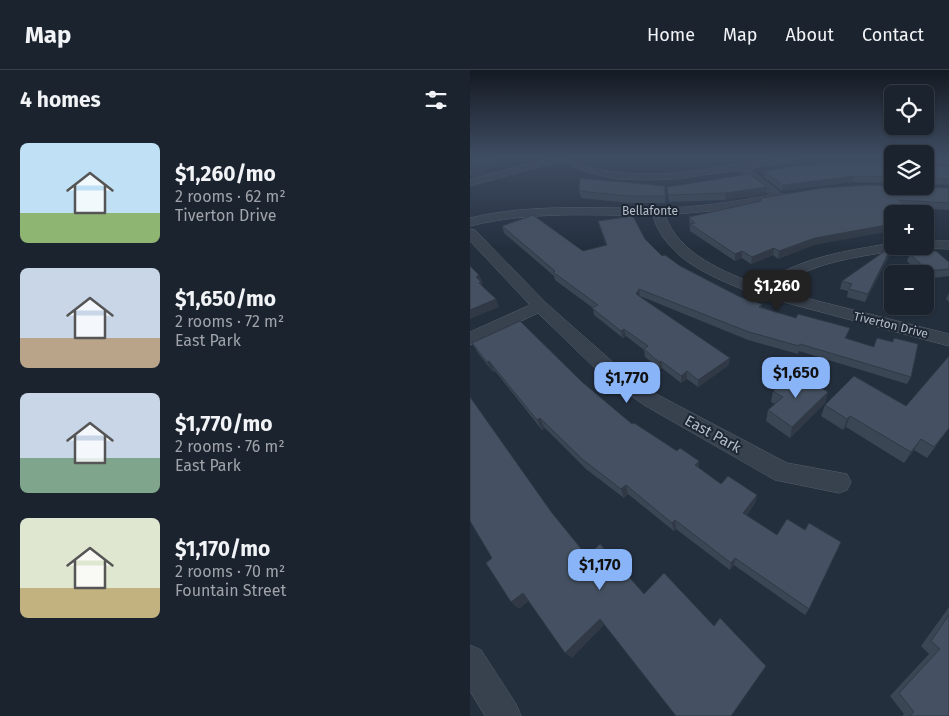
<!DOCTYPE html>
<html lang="en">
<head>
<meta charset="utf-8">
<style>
	body { margin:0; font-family:"Fira Sans",sans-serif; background:#282f3a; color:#f1f3f6; height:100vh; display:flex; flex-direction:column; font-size:19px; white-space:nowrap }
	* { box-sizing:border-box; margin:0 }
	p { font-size:16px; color:#a0a4aa }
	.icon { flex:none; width:28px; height:28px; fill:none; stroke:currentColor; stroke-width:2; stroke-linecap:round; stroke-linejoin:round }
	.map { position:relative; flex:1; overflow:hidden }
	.sheet { display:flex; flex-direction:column; background:#1b232e; width:470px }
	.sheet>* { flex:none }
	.fabs { position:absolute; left:414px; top:15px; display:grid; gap:10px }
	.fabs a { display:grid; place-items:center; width:50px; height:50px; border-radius:8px; background:#1b232e; box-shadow:0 1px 4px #0004,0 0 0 1px #39404a; font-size:25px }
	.price { position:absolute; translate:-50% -42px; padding:0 11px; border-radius:10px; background:#8ab4f8; color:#111; font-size:16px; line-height:32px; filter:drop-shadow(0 1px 2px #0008) }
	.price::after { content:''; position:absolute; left:50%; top:30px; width:15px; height:11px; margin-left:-8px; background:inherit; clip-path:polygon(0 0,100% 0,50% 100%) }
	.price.on { background:#222; color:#fff }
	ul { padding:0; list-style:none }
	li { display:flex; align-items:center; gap:15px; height:125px; padding:0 20px }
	li span { display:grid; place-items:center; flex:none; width:140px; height:100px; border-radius:8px; color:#555 }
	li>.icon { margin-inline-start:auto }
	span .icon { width:60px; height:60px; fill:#fffc; stroke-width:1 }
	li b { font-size:21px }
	h2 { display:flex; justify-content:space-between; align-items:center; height:60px; padding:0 20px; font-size:21px }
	header { display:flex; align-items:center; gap:30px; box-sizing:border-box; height:70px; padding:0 25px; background:#1b232e; border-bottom:1px solid #39404a }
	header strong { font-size:24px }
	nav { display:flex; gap:28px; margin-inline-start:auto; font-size:18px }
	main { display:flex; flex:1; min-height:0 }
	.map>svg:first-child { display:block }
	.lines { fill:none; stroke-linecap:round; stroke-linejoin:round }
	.minor-casing { stroke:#565f6c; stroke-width:1 }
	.minor { fill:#38414e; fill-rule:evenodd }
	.wall { fill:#3b4654 }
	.shaded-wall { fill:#303945 }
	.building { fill:#455162; stroke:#303945 }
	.labels { text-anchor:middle; stroke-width:4; stroke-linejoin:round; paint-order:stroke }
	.far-street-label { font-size:12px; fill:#b4bcc9; stroke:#1d2633 }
	.street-label { font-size:15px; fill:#b4bcc9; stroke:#1d2633 }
</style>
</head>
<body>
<header>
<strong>Map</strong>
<nav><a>Home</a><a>Map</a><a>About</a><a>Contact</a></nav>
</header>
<main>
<section class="sheet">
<h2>4 homes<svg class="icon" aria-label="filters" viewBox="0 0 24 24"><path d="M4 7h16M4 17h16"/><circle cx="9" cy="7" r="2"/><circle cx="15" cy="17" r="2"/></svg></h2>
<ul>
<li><span style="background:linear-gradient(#bfe0f5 70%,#8fb573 0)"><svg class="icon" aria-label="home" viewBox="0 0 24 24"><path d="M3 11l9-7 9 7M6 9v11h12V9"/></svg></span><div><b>$1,260/mo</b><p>2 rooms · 62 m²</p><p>Tiverton Drive</p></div></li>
<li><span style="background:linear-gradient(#c9d6e8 70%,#b9a48a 0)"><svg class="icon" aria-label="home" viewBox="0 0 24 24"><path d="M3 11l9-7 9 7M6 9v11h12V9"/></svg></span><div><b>$1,650/mo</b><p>2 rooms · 72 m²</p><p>East Park</p></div></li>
<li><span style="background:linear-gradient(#c9d6e8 65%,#7fa58c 0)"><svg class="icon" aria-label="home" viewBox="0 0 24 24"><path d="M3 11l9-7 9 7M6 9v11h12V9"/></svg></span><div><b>$1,770/mo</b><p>2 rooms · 76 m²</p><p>East Park</p></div></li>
<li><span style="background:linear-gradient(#dfe7d0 70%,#c2b280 0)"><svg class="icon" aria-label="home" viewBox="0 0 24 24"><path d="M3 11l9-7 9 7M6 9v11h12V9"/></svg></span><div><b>$1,170/mo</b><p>2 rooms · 70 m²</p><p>Fountain Street</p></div></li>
</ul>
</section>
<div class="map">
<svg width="479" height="646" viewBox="0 0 479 646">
	<rect width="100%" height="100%" fill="#242f3e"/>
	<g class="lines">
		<g class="minor-casing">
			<g id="minor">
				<path d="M 81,88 C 102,88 103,92 121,97 C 138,102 156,104 174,104 C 226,106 277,88 329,88 L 324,91 L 279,99 L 312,124 L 322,124 L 322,128 L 252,140 L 195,145 C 209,185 255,202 290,216 C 328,187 377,181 422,173 L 422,176 L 437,176 L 430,180 C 387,187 339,192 304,220 L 479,264 L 479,276 L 287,225 C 247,209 196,191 183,146 C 121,145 61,141 0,156 L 0,148 C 62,133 123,139 187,138 C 225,138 263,132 301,125 L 268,100 L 206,109 L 175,110 L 145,109 L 117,102 L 90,91 L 0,116 L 0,110 Z"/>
				<polygon points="455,88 479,88 479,94 455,91"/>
				<polygon points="0,159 5,160 76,233 145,294 188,325 317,393 377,404 381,412 377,420 369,423 305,410 174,335 131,304 68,243 0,275 0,262 60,235 0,171"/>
				<polygon points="455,171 479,171 479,179 450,178 449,176 455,176"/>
				<polygon points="0,575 11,580 46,634 51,646 15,646 0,621"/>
			</g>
		</g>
		<use href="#minor" class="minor"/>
	</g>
	<g class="wall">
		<polygon points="0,88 32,94 15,99 17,103 4,107 0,104"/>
		<polygon points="422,92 422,113 382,112 312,121 294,107 294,101"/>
		<polygon points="455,94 479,96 479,115 455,114"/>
		<polygon points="197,117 296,124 255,130 199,132"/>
		<polygon points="479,118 479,140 436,137 344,175 308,189 303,185 281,194 272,188 265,191 220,161 219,147 291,131 291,128"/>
		<polygon points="109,121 196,122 195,133 160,133 111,128"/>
		<polygon points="128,151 175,169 192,186 270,227 292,234 291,237 326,248 380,258 376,268 403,277 407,268 422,272 424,268 441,307 437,314 329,281 328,284 278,270 170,226 259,295 228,317 217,309 211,313 192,298 190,299 175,287 174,280 156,266 153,268 124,245 123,238 85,210 84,206 34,163 32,156 113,181 136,175 130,158"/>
		<polygon points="420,184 395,232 377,227 378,221 370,219 372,211"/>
		<polygon points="440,184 479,192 479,206 455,209 455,204 450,204 437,191"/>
		<polygon points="479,223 479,232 476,229"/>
		<polygon points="2,273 112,312 162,354 207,381 229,391 229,399 251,414 287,425 285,433 277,445 339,539 335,545 264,495 260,500 206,459 204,461 158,424 154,428 116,399 75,358 72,360 25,301 23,302 8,283"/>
		<polygon points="303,321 358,322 355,333 320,368 296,351 298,340 305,334 301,332"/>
		<polygon points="355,335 436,336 479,358 457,388 444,380 434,393 376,357 373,360 351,346"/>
		<polygon points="479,537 479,646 432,646 434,644 420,626 459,584 451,576"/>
	</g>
	<g class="shaded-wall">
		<polygon points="11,88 30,88 32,94 15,99 17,103 4,107 0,96"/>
		<polygon points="384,106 382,112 312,121 313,115"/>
		<polygon points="297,117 296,124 255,130 256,123"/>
		<polygon points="422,154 422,161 344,175 308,189 309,181 345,168"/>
		<polygon points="422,176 420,184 395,232 398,224"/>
		<polygon points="304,178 303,185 281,194 282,187"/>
		<polygon points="272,181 272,188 265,191 265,184"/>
		<polygon points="9,205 13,213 12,213 15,220 13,221 6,207"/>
		<polygon points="169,219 170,226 166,224"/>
		<polygon points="26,229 29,237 0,249 0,240"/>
		<polygon points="154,259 156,266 153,268 151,261"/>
		<polygon points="260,288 259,295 228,317 228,310"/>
		<polygon points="19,291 25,301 23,302 17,292"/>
		<polygon points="191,291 192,298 190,299 189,292"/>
		<polygon points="217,301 217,309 211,313 211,306"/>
		<polygon points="358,322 355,333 320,368 322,357"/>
		<polygon points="380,346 376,357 373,360 377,349"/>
		<polygon points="70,348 75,358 72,360 67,350"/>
		<polygon points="451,369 444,380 434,393 441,382"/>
		<polygon points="229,391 229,400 225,395"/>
		<polygon points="156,415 158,424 154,428 151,419"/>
		<polygon points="287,425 285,433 272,452 273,443"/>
		<polygon points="205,450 206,459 204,461 202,453"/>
		<polygon points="265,488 264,495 260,500 261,493"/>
		<polygon points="53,523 60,530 49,539 41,532"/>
		<polygon points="130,549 135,554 102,588 95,583"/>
	</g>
	<g class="building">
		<polygon points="0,88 13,88 11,88 13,93 0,96"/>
		<polygon points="370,92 422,92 422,107 384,106 313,115 294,101 325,96"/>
		<polygon points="455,94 479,96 479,109 455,108"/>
		<polygon points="279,104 297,117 256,123 198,125 197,117"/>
		<polygon points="110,108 195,116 195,126 159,126 109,121"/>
		<polygon points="400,115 479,118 479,133 429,130 442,144 422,144 422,154 345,168 309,181 304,178 282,187 272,181 265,184 220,154 225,153 219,147 291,131 291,128 352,118"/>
		<polygon points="63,145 113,181 137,175 128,151 163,146 175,169 192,186 195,185 210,196 270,227 292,234 289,237 326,248 328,244 380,258 375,268 404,277 407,268 423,272 424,268 448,274 441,307 330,274 329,276 279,262 169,219 166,224 260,288 228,310 217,301 211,306 191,291 189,292 174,279 178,276 154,259 151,261 122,238 128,235 83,202 85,201 32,156"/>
		<polygon points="422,176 398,224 379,219 382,214 372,211"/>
		<polygon points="466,181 479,192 479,199 458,201 440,184"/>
		<polygon points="0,196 9,205 6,207 11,212 9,213 26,229 0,240"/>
		<polygon points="50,251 112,312 162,354 164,353 207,381 210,378 229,391 225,395 251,414 258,406 287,425 273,443 307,465 317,449 335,460 339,453 371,472 339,539 265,488 261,493 205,450 202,453 156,415 151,419 112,389 70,348 67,350 19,291 17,292 2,273"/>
		<polygon points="479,286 479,358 464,377 451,369 441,382 380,346 377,349 355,335 384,306 436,336"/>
		<polygon points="324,302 358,322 322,357 298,340 313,327 303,321"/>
		<polygon points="0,327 82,443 117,486 130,474 174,524 194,503 244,556 250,548 296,596 261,646 206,646 130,549 95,583 53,523 41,532 16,493 22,488 0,451"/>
		<polygon points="479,545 479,646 440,646 444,642 429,623 470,579 461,571"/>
	</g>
	<linearGradient id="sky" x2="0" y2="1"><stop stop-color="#141a22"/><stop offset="0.49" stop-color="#3f4d63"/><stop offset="1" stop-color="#3f4d63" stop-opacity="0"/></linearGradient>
	<rect width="479" height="178" fill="url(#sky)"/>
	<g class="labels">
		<g class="far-street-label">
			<text x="180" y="145">Bellafonte</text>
			<text transform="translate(421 255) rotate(14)" y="4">Tiverton Drive</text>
		</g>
		<g class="street-label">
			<text transform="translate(243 364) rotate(29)" y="5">East Park</text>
		</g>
	</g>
</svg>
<div class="fabs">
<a><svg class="icon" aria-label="locate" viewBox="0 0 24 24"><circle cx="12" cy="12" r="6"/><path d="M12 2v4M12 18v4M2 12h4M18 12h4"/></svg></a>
<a><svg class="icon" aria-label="layers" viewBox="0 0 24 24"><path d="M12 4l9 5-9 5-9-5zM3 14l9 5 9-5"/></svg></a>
<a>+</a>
<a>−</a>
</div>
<b class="price on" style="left:307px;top:242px">$1,260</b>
<b class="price" style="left:326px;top:329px">$1,650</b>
<b class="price" style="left:157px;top:334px">$1,770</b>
<b class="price" style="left:130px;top:521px">$1,170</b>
</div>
</main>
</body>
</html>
